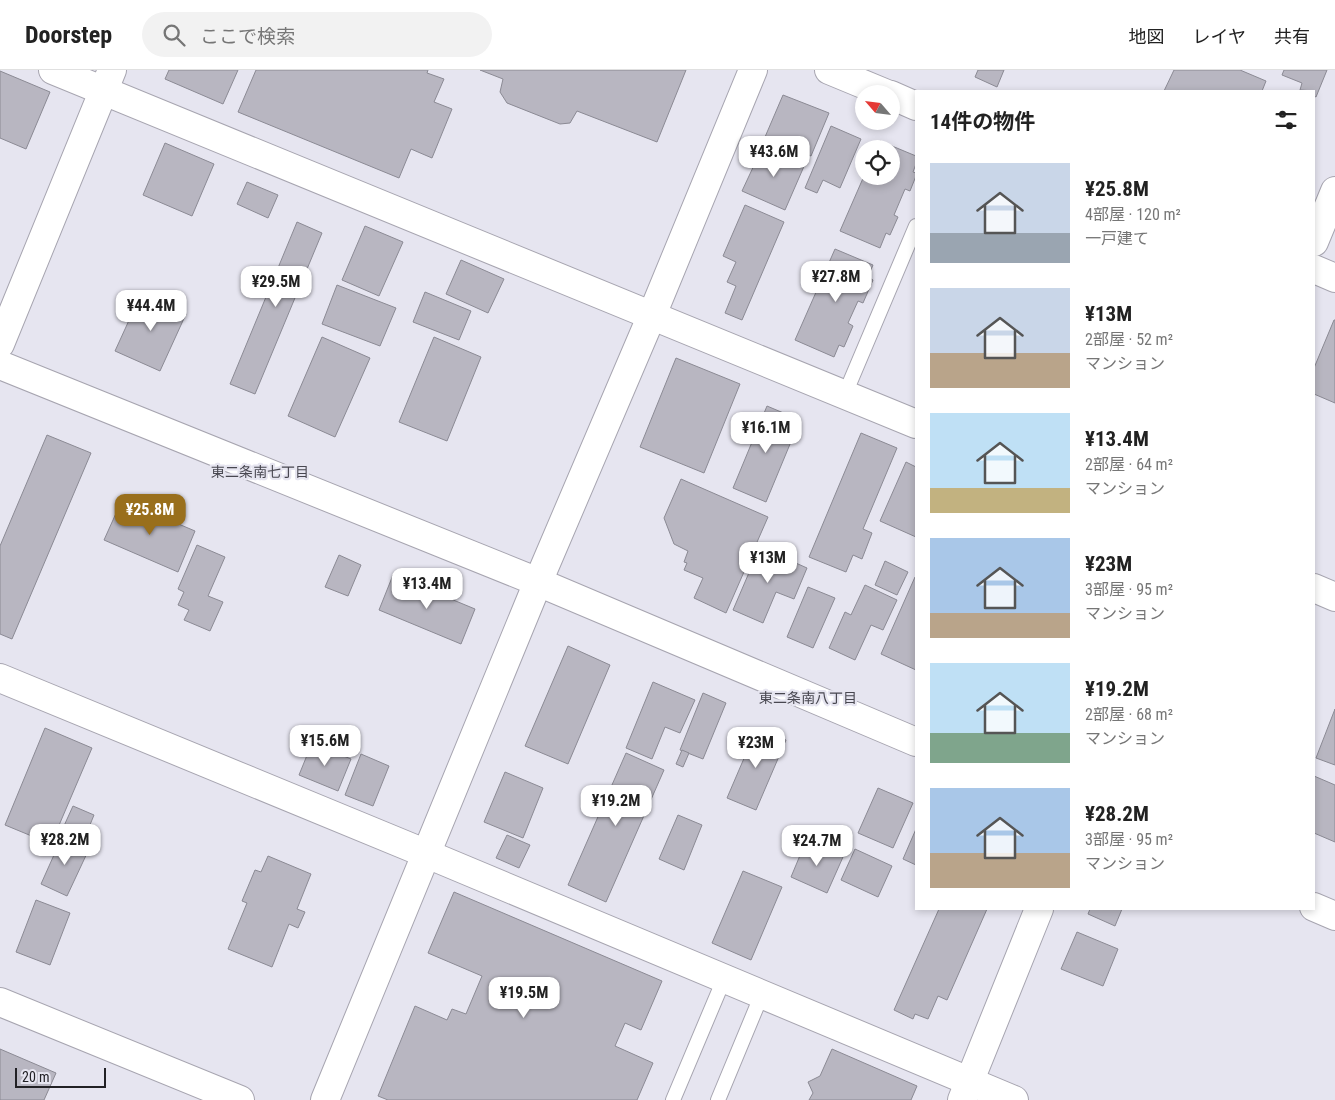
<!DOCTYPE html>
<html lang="ja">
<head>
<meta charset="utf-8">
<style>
	body { margin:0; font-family:"Roboto Condensed","Noto Sans JP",sans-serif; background:#f2f2f2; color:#222; height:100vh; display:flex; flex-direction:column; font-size:19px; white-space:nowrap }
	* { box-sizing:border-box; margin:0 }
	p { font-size:16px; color:#767676 }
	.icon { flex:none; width:28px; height:28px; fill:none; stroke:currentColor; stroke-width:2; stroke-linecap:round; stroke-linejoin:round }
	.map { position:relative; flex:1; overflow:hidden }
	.panel { position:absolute; left:915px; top:20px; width:400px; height:820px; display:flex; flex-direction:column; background:#fff; border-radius:0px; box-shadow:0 2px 8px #0003 }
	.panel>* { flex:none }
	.needle { width:32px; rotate:298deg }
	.buttons { position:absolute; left:855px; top:15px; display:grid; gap:10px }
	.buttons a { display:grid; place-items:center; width:45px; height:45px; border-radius:50%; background:#fff; box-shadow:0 2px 8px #0003; font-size:25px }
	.scale { position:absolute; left:15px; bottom:12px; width:91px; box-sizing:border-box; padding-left:5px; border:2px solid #222125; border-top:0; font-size:14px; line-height:18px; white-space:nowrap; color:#222125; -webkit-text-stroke:4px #e6e5f0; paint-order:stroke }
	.price { position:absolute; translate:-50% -42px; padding:0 11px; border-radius:10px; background:#fff; color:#222; font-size:16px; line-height:32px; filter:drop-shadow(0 1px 2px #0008) }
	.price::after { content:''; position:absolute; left:50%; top:30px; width:15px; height:11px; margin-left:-8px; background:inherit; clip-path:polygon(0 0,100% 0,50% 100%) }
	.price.active { background:#996f1c; color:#fff }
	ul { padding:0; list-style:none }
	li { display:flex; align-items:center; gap:15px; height:125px; padding:0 15px }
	li span { display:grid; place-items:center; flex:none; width:140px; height:100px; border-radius:0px; color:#555 }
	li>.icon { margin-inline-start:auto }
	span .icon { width:60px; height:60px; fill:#fffc; stroke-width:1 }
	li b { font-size:21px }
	h2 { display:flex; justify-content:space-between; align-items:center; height:60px; padding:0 15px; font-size:21px }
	header { display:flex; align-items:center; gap:30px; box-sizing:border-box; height:70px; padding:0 25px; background:#fff; border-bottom:1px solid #e0e0e0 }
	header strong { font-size:24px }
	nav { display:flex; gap:28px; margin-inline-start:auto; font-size:18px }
	.search { width:350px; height:45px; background:#f2f2f2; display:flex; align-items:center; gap:12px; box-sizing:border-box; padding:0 18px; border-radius:28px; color:#767676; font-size:19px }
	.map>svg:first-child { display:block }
	.building { fill:#b8b6c1; stroke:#8b8a94 }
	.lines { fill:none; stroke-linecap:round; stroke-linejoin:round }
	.service-casing { stroke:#a7a5b0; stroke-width:16 }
	.minor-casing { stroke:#a7a5b0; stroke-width:30 }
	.tertiary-casing { stroke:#a7a5b0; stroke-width:30 }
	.service { stroke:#fff; stroke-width:14 }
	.minor { stroke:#fff; stroke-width:28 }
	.tertiary { stroke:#fff; stroke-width:28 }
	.labels { text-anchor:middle; stroke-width:4.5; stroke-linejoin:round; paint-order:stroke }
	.neighbourhood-label { font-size:14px; fill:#484750; stroke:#e6e5f0 }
</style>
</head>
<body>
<header>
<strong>Doorstep</strong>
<div class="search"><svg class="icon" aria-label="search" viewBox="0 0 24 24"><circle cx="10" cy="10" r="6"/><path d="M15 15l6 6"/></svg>ここで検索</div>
<nav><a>地図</a><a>レイヤ</a><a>共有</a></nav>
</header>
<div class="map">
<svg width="1335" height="1030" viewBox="0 0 1335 1030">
	<rect width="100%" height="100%" fill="#e6e5f0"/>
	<g class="building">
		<polygon points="169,0 238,0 223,34 165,9"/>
		<polygon points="256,0 428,0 427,3 444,9 434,32 452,39 432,88 411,79 399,108 238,42"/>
		<polygon points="480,0 686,0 657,72 577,41 570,53 560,54 507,33 500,22 503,9"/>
		<polygon points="978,0 1004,0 997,17 975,7"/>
		<polygon points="1174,0 1240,0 1266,11 1262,21 1164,21"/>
		<polygon points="1284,0 1327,0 1316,27 1314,26 1314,21 1300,20 1302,13 1282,5"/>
		<polygon points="0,1 50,22 26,79 0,68"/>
		<polygon points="783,25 829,43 811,86 765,67"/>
		<polygon points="831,56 861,69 840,118 823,110 817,123 805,118"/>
		<polygon points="880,71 916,86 916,94 913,102 916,103 916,106 910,121 905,119 894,145 898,147 890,165 886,163 880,178 840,161 864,106 891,106 891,79 876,79"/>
		<polygon points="165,73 214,94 192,146 143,125"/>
		<polygon points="763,76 805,94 785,140 742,121"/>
		<polygon points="247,112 278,125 268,148 237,134"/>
		<polygon points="745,135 784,152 742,250 725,243 736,216 727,212 736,192 723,186"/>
		<polygon points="297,152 322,163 255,324 230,314"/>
		<polygon points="365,156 403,172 379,226 342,210"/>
		<polygon points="835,179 873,195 868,207 873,210 863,233 858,231 848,253 853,256 844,277 839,275 834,287 795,270"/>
		<polygon points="461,190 504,209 488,243 446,224"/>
		<polygon points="337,215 396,238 380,276 322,254"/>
		<polygon points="425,222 471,241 459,270 413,252"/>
		<polygon points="141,224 186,244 160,301 115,281"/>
		<polygon points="1334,250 1335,250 1335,333 1314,324 1314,298"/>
		<polygon points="322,267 370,288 335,367 288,346"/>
		<polygon points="434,267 481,287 447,371 399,352"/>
		<polygon points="676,288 740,314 704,403 640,377"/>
		<polygon points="767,336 800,350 766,432 733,418"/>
		<polygon points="861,363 897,378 863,459 872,463 862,489 853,485 846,502 809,487"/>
		<polygon points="47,365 91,383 12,569 0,564 0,476"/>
		<polygon points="906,392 916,397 916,467 880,451"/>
		<polygon points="681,409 768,447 726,543 694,528 703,508 684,500 687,493 684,492 688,481 674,474 664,448"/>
		<polygon points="122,430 195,461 178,502 104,470"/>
		<polygon points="197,475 225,487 208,526 223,532 210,561 184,550 189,540 178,535 184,522 178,519"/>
		<polygon points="760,477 807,498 794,529 776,522 763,553 733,540"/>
		<polygon points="339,485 361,495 348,526 325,517"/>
		<polygon points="885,491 908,502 897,525 875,515"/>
		<polygon points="393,505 475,539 461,574 379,540"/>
		<polygon points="915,507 916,507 916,600 881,584"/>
		<polygon points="865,515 897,530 883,560 871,555 855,590 829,578 845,542 851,545"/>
		<polygon points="808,517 835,528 813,578 787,567"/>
		<polygon points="568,576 610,595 568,694 525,676"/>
		<polygon points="653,612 695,630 680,663 665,657 652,689 626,678"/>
		<polygon points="703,623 726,633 703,689 680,680"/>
		<polygon points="1335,639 1335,695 1316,688"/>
		<polygon points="45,658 92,678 51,774 5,755"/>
		<polygon points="757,658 786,670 756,740 727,728"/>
		<polygon points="312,673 351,689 338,721 299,705"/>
		<polygon points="682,680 689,683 683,697 676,694"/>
		<polygon points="626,683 664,700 606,832 568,815"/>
		<polygon points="361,684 389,696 373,736 345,725"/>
		<polygon points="505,702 543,718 523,768 484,752"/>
		<polygon points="1314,706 1335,715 1335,772 1314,763"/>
		<polygon points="878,718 913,733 893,778 858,763"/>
		<polygon points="73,736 94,745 85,767 63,758"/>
		<polygon points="678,745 702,755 684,800 659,789"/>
		<polygon points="916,759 916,795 903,789"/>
		<polygon points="507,765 530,775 519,798 496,788"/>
		<polygon points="62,767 89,779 67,826 41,814"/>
		<polygon points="806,771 843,787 827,823 791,807"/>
		<polygon points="855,779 892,796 878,827 841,810"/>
		<polygon points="268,786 311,804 297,839 305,842 298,858 289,854 272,897 228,879 247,833 242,831 255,800 261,802"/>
		<polygon points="743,801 782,817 751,890 712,873"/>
		<polygon points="454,822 662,911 641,960 625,953 615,976 653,993 637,1030 388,1030 378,1026 415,936 447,950 452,939 466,944 482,906 428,883"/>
		<polygon points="36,830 70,843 50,895 16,882"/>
		<polygon points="939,839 987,839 947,930 938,926 928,949 915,944 913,949 894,940"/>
		<polygon points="1090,839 1122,839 1115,856 1088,844"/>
		<polygon points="1077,862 1118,879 1103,916 1061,899"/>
		<polygon points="0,979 56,1003 44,1030 0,1030"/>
		<polygon points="832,979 917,1016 911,1030 809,1030 813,1023 808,1012 820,1006"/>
	</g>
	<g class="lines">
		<g class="service-casing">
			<g id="service">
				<polyline points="845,324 916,156"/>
				<polyline points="673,1030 724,909"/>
				<polyline points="718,1030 762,924"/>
			</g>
		</g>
		<g class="minor-casing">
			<g id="minor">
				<polyline points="53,0 916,354"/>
				<polyline points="1314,172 1335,121"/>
				<polyline points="0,274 112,0"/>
				<polyline points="1314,518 1335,527"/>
				<polyline points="0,608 427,784 1014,1030"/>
				<polyline points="325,1030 538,512 652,245 753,0"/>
				<polyline points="962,1030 1039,839"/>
			</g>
		</g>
		<g class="tertiary-casing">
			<g id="tertiary">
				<polyline points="829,0 887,24"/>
				<polyline points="891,25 916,36"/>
				<polyline points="1314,199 1335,208"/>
				<polyline points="0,295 538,512 916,672"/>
				<polyline points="1314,837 1335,846"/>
				<polyline points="0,932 240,1030"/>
			</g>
		</g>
		<use href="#service" class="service"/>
		<use href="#minor" class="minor"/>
		<use href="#tertiary" class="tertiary"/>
	</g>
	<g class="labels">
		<g class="neighbourhood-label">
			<text x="260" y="407">東二条南七丁目</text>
			<text x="808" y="633">東二条南八丁目</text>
		</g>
	</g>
</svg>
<div class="buttons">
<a><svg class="needle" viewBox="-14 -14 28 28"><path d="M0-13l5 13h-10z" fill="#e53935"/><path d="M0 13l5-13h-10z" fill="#767676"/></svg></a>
<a><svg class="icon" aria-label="locate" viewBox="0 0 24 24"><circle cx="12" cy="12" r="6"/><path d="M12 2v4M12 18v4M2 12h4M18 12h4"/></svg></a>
</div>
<div class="scale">20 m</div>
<b class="price" style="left:774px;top:108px">¥43.6M</b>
<b class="price" style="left:836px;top:233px">¥27.8M</b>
<b class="price" style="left:276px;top:238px">¥29.5M</b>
<b class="price" style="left:151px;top:262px">¥44.4M</b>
<b class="price" style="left:766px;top:384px">¥16.1M</b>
<b class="price active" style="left:150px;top:466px">¥25.8M</b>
<b class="price" style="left:768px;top:514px">¥13M</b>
<b class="price" style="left:427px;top:540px">¥13.4M</b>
<b class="price" style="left:325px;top:697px">¥15.6M</b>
<b class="price" style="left:756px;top:699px">¥23M</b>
<b class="price" style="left:616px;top:757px">¥19.2M</b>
<b class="price" style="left:65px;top:796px">¥28.2M</b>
<b class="price" style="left:817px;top:797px">¥24.7M</b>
<b class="price" style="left:524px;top:949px">¥19.5M</b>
<section class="panel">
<h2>14件の物件<svg class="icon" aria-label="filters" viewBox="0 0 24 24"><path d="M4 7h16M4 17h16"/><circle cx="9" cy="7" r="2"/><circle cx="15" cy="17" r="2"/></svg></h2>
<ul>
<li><span style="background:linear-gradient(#c9d6e8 70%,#9aa5b1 0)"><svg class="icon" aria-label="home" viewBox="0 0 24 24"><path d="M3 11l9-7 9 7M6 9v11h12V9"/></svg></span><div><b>¥25.8M</b><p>4部屋 · 120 m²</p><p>一戸建て</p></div></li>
<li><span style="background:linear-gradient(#c9d6e8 65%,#b9a48a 0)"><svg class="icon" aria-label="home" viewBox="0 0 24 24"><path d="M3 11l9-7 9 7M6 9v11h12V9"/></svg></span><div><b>¥13M</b><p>2部屋 · 52 m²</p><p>マンション</p></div></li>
<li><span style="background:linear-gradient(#bfe0f5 75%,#c2b280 0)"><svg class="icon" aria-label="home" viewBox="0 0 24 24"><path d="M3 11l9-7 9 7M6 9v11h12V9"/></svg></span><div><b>¥13.4M</b><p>2部屋 · 64 m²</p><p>マンション</p></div></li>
<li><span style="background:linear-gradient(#a9c7e8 75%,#b9a48a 0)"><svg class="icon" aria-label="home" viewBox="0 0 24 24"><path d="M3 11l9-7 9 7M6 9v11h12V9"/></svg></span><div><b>¥23M</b><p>3部屋 · 95 m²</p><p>マンション</p></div></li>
<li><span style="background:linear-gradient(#bfe0f5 70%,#7fa58c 0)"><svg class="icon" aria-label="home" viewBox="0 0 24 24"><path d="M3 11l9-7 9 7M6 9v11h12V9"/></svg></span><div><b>¥19.2M</b><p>2部屋 · 68 m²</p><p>マンション</p></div></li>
<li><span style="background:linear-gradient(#a9c7e8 65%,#b9a48a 0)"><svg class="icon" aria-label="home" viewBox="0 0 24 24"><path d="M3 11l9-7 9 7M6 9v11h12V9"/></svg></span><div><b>¥28.2M</b><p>3部屋 · 95 m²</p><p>マンション</p></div></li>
</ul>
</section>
</div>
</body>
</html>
